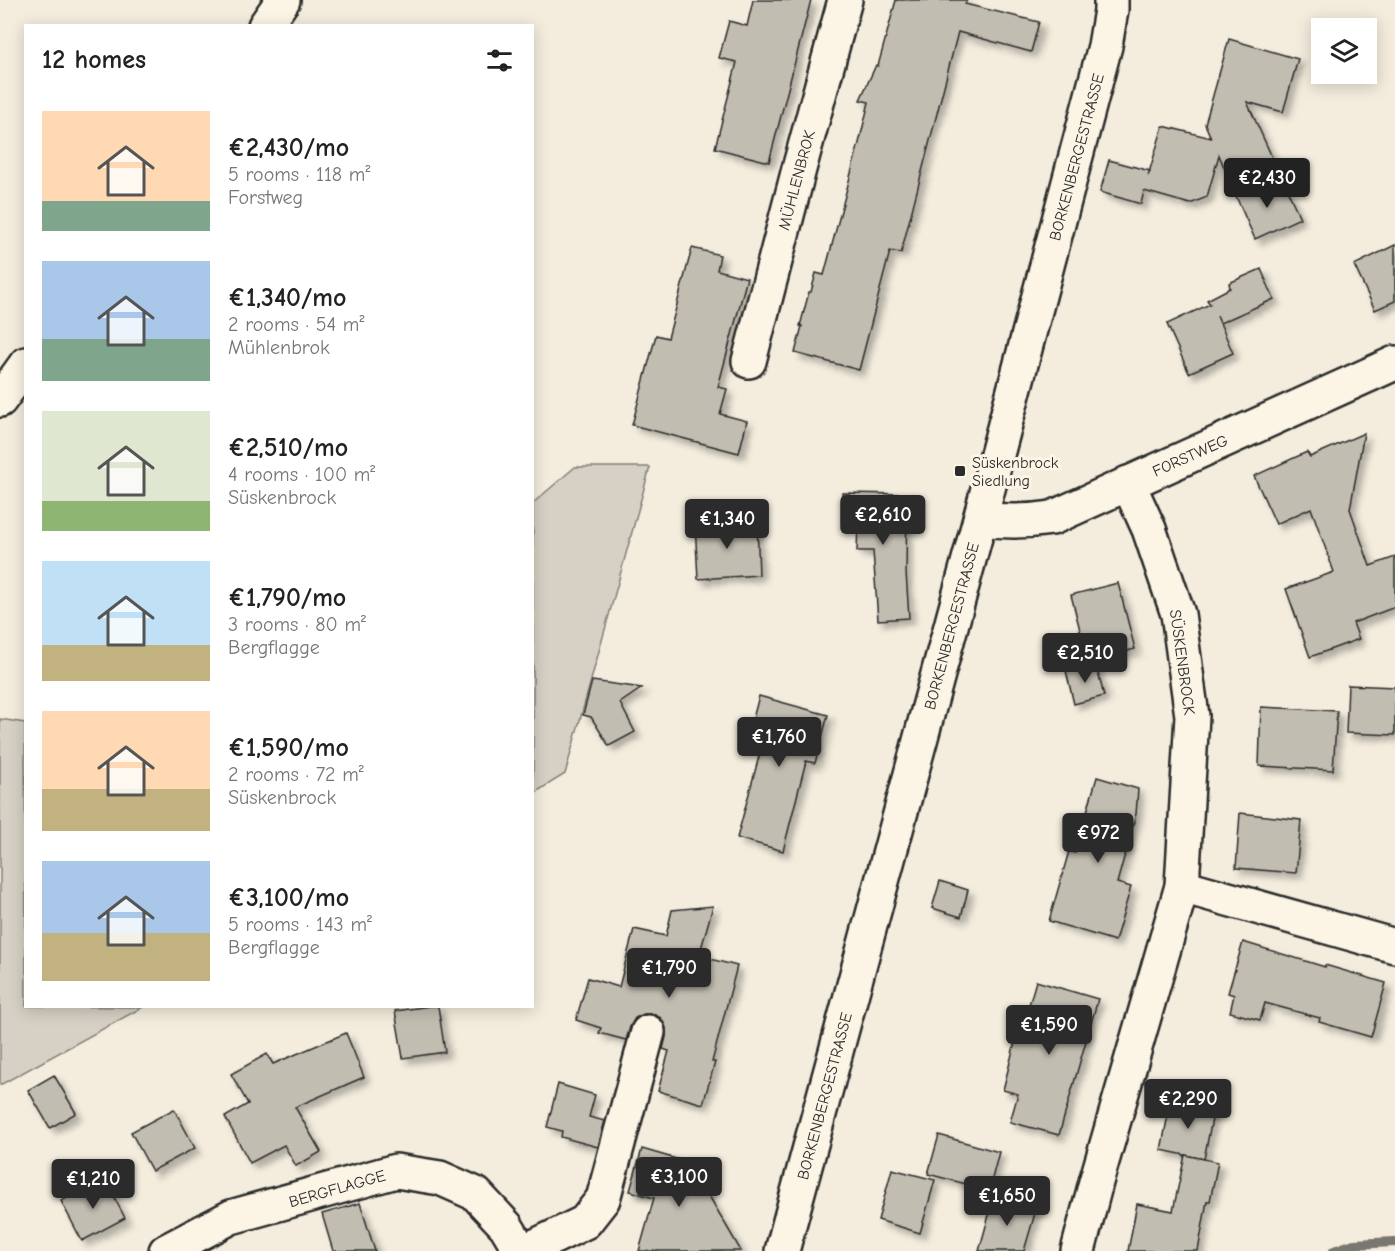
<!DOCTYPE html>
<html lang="en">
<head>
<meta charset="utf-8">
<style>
	body { margin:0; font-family:"Comic Neue",sans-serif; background:#f2f2f2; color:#222; height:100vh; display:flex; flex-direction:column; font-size:22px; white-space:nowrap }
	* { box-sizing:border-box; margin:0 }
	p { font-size:20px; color:#767676 }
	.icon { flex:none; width:33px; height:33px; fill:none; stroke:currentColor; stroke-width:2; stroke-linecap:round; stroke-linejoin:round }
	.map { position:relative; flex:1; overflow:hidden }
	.panel { position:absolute; left:24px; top:24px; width:510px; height:984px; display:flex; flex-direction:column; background:#fff; border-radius:0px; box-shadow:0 3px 15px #0003 }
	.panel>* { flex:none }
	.fabs { position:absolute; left:1311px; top:18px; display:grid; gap:12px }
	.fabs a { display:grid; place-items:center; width:66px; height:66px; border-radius:0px; background:#fff; box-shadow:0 3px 15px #0003; font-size:30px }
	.price { position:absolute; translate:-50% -51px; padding:0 14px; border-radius:6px; background:#2b2b2b; color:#fff; font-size:20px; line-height:39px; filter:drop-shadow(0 2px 3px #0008) }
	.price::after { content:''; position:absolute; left:50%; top:36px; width:18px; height:14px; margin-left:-9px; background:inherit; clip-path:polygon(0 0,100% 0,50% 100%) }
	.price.active { background:#222; color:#fff }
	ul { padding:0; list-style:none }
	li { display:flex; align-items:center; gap:18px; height:150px; padding:0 18px }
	li span { display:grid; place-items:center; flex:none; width:168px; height:120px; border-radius:0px; color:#555 }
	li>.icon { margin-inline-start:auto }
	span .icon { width:72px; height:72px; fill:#fffc; stroke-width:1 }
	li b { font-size:26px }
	h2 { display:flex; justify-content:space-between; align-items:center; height:72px; padding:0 18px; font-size:26px }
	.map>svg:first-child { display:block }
	.green { fill:#d6d1c4; stroke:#807e78; stroke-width:1.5 }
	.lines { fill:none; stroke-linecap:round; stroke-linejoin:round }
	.stream { stroke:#7a7771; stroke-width:10 }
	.building { fill:#c2bdb1; stroke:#2b2b2b; stroke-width:1.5; filter:url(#shadow) }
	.minor-casing { stroke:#2b2b2b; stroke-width:38 }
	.tertiary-casing { stroke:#2b2b2b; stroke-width:38 }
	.minor { stroke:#fcf5e5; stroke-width:33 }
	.tertiary { stroke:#fcf5e5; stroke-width:33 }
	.poi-dot { fill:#2b2b2b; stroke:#fcf5e5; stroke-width:2 }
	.labels { text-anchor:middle; stroke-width:6; stroke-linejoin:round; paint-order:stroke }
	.street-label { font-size:16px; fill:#2b2b2b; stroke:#fcf5e5 }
	.poi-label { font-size:16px; fill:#2b2b2b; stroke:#fcf5e5; text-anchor:start }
</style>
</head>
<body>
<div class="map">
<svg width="1395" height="1251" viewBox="0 0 1395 1251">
	<defs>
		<filter id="shadow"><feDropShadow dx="5.5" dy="5.5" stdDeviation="3" flood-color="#0004"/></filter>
	</defs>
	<rect width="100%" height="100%" fill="#f4edde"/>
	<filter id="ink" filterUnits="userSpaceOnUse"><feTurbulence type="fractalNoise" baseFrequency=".0167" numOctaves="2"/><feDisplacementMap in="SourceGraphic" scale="12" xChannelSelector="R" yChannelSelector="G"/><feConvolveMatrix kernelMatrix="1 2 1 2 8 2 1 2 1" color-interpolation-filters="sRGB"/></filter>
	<g filter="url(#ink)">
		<g class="green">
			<polygon points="575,467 650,467 565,774 533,794 533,503"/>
			<polygon points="0,719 25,723 26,1006 143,1007 0,1085"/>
		</g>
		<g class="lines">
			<polyline class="stream" points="1334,1251 1354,1244 1395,1242"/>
		</g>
		<g class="building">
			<polygon points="753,0 811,0 769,162 715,148 737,62 719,58 729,21 747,26"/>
			<polygon points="896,0 967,0 965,4 1039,22 1031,52 958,32 901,253 890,251 859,370 795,353 802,326 800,326 809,292 811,292 816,273 824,275 859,143 869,102 860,100 876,65 878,66"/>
			<polygon points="1229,39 1298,59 1283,112 1247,102 1276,166 1232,186 1219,155 1207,197 1190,204 1144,191 1141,204 1100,192 1109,160 1150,171 1148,176 1163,126 1211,138 1205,124"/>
			<polygon points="1286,187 1300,218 1255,239 1234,192"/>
			<polygon points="1395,245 1395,301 1375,310 1354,265"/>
			<polygon points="692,248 720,255 717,270 747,278 718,387 727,389 720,414 747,421 739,453 632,425 656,335 668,338"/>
			<polygon points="1261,269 1274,299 1220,323 1217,316 1233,353 1189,373 1167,324 1210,304 1207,300 1230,288 1229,283"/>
			<polygon points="1364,433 1350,509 1370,566 1395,557 1395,607 1353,623 1359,639 1310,657 1286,589 1334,572 1311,508 1276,524 1254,476 1307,452 1310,457"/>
			<polygon points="842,493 907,494 906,572 909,618 878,620 873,551 857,551 858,523 842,522"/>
			<polygon points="757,522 759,575 698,579 695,524"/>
			<polygon points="1118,583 1135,649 1088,661 1071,595"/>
			<polygon points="1096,664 1104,696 1074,704 1066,671"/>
			<polygon points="592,681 642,688 620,703 635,732 609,746 591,717 583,715"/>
			<polygon points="1348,685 1395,687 1395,735 1346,733"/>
			<polygon points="759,696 828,715 815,763 806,761 783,851 737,838 761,749 746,745"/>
			<polygon points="1261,707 1337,711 1333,770 1259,766"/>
			<polygon points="1097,777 1138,789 1136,814 1117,883 1131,887 1115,941 1049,921 1069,851 1075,853"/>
			<polygon points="1240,813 1301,820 1296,873 1236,868"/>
			<polygon points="940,881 968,890 961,917 932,908"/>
			<polygon points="713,906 699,956 737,966 712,1062 715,1062 703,1104 658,1091 669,1051 663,1049 666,1037 666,1028 661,1018 653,1014 644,1014 635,1018 630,1027 626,1040 599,1033 601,1028 576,1020 588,978 619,987 634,929 666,936 672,910"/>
			<polygon points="1243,942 1325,967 1325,965 1386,983 1371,1037 1319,1022 1320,1018 1265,1003 1260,1020 1230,1012 1234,995 1228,993"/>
			<polygon points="1036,981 1098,999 1059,1135 1010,1122 1018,1094 1003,1090 1015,1042 1018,1043"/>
			<polygon points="430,1006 438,1006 445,1052 403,1058 395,1011"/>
			<polygon points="346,1033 364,1077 295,1107 321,1152 296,1166 284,1145 250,1163 225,1117 248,1104 231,1074 267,1054 273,1064"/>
			<polygon points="54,1075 76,1113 50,1128 28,1090"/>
			<polygon points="558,1084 595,1095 589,1117 605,1121 598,1147 561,1137 562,1131 547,1127"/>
			<polygon points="1171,1100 1214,1109 1204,1159 1161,1150"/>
			<polygon points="174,1109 195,1148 152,1171 131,1132"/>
			<polygon points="939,1135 999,1152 989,1190 928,1174"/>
			<polygon points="642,1149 690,1163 741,1251 639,1251 654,1198 630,1191"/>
			<polygon points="1185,1155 1218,1162 1210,1201 1207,1201 1198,1251 1128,1251 1137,1204 1173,1211"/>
			<polygon points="892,1169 935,1180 920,1233 878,1220"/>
			<polygon points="104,1178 125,1218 82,1241 61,1201"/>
			<polygon points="994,1197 1036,1210 1024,1251 979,1251"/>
			<polygon points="360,1203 375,1251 333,1251 322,1214"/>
		</g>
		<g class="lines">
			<g class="minor-casing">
				<g id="minor">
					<polyline points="265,26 283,0"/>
					<polyline points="749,361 799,169 845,0"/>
					<polyline points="0,400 26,364"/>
					<path d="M 980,519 C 1005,522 1027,522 1052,518 L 1395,363"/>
					<polyline points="1182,886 1395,946"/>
					<polyline points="166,1251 231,1217 396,1171 440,1178 476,1194 506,1226 521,1251"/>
					<polyline points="525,1251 585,1222 603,1199 648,1032"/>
					<polyline points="1078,1251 1096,1182 1182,886 1192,716 1178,614 1149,529 1128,483"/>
				</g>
			</g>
			<g class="tertiary-casing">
				<polyline id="tertiary" points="782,1251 980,519 1105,46 1111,10 1111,0"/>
			</g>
			<use href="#minor" class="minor"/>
			<use href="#tertiary" class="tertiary"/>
		</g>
	</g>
	<rect class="poi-dot" x="954" y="465" width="12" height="12" rx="3"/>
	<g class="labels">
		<g class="street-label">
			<text transform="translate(1076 157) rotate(-75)" y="6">BORKENBERGESTRASSE</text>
			<text transform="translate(796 180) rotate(-75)" y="6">MÜHLENBROK</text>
			<text transform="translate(1190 455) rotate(-24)" y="6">FORSTWEG</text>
			<text transform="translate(951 626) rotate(-75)" y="6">BORKENBERGESTRASSE</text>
			<text transform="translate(1183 662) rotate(82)" y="6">SÜSKENBROCK</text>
			<text transform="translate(824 1096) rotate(-75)" y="6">BORKENBERGESTRASSE</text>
			<text transform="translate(337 1188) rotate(-16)" y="6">BERGFLAGGE</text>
		</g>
		<g class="poi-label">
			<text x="972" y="468">Süskenbrock<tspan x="972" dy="18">Siedlung</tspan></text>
		</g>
	</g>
</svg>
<div class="fabs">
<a><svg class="icon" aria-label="layers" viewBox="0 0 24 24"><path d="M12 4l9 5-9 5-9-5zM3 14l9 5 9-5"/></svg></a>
</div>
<b class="price active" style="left:1267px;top:209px">€2,430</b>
<b class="price" style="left:883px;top:546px">€2,610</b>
<b class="price" style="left:727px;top:550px">€1,340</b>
<b class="price" style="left:1085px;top:684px">€2,510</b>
<b class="price" style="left:779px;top:768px">€1,760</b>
<b class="price" style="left:1098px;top:864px">€972</b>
<b class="price" style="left:669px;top:999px">€1,790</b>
<b class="price" style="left:1049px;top:1056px">€1,590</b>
<b class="price" style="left:1188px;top:1130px">€2,290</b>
<b class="price" style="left:679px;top:1208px">€3,100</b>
<b class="price" style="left:93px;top:1210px">€1,210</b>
<b class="price" style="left:1007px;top:1227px">€1,650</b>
<section class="panel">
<h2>12 homes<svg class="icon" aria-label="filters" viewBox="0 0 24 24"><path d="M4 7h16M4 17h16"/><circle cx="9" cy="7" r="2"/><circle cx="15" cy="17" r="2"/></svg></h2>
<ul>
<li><span style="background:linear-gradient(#ffd9b3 75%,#7fa58c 0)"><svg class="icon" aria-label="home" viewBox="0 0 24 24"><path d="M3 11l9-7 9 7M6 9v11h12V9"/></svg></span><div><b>€2,430/mo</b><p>5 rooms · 118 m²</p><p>Forstweg</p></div></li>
<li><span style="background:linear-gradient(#a9c7e8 65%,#7fa58c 0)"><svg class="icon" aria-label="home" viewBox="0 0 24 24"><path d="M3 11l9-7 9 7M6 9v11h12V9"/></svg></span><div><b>€1,340/mo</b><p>2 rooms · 54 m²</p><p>Mühlenbrok</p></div></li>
<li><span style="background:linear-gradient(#dfe7d0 75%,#8fb573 0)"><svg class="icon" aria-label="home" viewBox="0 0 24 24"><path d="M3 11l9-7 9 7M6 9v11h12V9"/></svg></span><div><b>€2,510/mo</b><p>4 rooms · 100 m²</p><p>Süskenbrock</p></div></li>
<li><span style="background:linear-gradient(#bfe0f5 70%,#c2b280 0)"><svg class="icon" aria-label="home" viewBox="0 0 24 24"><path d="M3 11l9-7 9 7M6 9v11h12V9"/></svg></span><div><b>€1,790/mo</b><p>3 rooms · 80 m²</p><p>Bergflagge</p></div></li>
<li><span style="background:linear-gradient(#ffd9b3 65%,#c2b280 0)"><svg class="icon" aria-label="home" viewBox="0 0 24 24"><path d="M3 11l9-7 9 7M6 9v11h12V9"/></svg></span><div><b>€1,590/mo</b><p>2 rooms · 72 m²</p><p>Süskenbrock</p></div></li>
<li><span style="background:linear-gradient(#a9c7e8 60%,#c2b280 0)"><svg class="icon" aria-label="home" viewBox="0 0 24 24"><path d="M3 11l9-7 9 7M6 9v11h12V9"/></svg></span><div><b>€3,100/mo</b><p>5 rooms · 143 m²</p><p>Bergflagge</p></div></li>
</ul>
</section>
</div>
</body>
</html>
